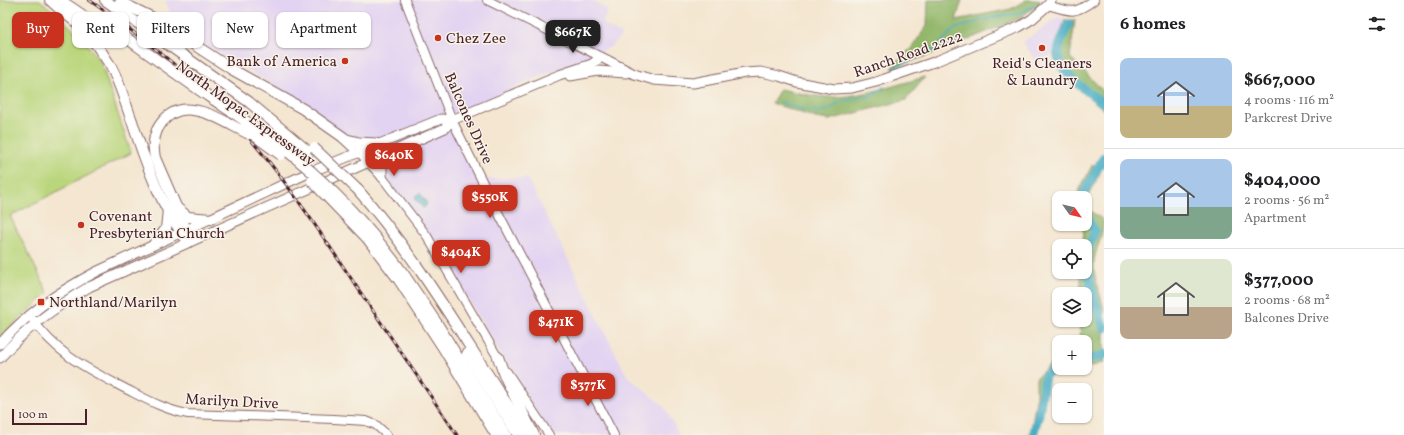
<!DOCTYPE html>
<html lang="en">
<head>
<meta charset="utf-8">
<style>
	body { margin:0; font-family:Vollkorn,serif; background:#f2f2f2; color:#202124; height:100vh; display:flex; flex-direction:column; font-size:15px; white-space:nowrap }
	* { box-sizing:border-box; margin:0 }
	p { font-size:13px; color:#757577 }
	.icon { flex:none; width:22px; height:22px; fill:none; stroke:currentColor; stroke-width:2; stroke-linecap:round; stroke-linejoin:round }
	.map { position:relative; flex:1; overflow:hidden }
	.side { display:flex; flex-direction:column; background:#fff; width:300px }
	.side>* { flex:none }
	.banner { position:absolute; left:12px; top:12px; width:380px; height:36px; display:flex; gap:8px }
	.needle { width:26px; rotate:124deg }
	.tools { position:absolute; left:1052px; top:191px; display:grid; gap:8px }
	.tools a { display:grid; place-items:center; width:40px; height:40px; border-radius:8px; background:#fff; box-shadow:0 1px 3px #0004; font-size:20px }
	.scale { position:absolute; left:12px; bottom:10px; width:75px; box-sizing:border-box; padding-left:4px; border:2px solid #4a1f2b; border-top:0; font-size:11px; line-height:14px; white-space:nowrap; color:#4a1f2b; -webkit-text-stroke:3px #f7f3e8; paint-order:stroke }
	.price { position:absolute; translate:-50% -34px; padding:0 9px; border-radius:8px; background:#c8321e; color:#fff; font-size:13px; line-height:26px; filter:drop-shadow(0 1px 2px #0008) }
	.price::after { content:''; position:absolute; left:50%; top:24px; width:12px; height:9px; margin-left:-6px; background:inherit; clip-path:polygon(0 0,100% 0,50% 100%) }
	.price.current { background:#222; color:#fff }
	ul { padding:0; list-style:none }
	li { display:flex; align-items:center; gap:12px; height:100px; padding:0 16px }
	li+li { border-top:1px solid #e0e0e0 }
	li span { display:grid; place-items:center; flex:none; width:112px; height:80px; border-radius:8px; color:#555 }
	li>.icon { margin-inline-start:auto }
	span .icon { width:48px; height:48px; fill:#fffc; stroke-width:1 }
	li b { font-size:17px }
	h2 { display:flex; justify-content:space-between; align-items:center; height:48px; padding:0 16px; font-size:17px }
	.chip { padding:0 14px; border-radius:8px; background:#fff; box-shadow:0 1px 3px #0004; font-size:14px; line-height:36px }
	.chip.current { background:#c8321e; color:#fff }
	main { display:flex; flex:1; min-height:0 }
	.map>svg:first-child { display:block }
	.built { fill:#e3d3f2 }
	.green { fill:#bad67b; stroke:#827a53 }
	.forest { fill:#93b76b; stroke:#6e6b4b }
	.water { fill:#43abc3; stroke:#466577 }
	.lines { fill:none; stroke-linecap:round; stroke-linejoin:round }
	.stream { stroke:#43abc3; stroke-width:1.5 }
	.river { stroke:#43abc3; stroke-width:9 }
	.secondary-casing { stroke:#866565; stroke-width:10 }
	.primary-casing { stroke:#866565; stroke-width:11 }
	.highway-casing { stroke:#866565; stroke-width:12 }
	.secondary { stroke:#fff; stroke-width:8 }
	.primary { stroke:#fff; stroke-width:9 }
	.highway { stroke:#fff; stroke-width:10 }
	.rail-casing { stroke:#4a1f2b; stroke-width:3 }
	.rail { stroke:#f7f3e8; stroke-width:1.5; stroke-dasharray:4.5; stroke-linecap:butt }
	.highway-bridge-casing { stroke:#866565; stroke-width:12; stroke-linecap:butt }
	.highway-bridge { stroke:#fff; stroke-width:10 }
	.poi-dot { fill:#c8321e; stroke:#f7f3e8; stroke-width:1.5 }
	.labels { text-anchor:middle; stroke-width:3; stroke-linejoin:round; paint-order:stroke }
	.poi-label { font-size:15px; fill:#4a1f2b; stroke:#f7f3e8; text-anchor:start }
	.street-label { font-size:15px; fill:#4a1f2b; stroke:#f7f3e8 }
</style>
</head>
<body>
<main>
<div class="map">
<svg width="1104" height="435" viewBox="0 0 1104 435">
	<rect width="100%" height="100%" fill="#f7f3e8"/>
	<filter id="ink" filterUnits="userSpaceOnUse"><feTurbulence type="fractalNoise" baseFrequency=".025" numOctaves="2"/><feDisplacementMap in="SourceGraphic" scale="8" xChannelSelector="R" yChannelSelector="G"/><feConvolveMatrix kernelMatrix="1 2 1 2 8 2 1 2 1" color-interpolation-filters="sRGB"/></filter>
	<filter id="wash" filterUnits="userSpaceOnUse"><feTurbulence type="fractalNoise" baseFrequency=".012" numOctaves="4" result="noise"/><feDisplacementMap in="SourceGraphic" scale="16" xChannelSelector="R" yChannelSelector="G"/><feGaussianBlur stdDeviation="0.9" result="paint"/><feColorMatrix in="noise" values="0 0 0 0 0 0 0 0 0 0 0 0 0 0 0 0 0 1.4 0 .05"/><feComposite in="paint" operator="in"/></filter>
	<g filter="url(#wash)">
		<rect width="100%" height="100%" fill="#f4e6d0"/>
		<g class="built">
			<polygon points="165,0 591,0 608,10 602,24 622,35 610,47 586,60 546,74 449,116 477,179 527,178 627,376 664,406 679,435 552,435 514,378 454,275 344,133 282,90 198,41 176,27"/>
			<polygon points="1058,17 1065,20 1053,54 1036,62 1023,42"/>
		</g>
		<path class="green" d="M 0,0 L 40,0 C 63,19 84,38 101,63 L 131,153 L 10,216 L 48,293 L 0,337 Z"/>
		<g class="forest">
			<polygon points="928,0 962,0 956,20 1011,9 1026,0 1040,0 1039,4 1018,19 935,53 891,68 912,47 927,26"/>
			<path d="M 1065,20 L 1075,20 L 1070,57 L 1104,92 L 1104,110 C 1091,98 1055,72 1054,56 C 1053,50 1063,27 1065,20 Z"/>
			<path d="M 925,77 L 906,100 L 829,120 L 816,118 L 772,103 L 780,89 C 799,93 818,98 838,97 C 867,95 896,85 925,77 Z"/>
			<polygon points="1093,164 1100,173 1085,202 1085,198 1075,198"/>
			<path d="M 1085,207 L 1103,220 C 1104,237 1094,250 1094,265 C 1094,280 1101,294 1104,310 C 1104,323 1104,347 1104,362 C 1094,366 1083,369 1073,372 C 1063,374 1057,372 1047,378 L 1039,427 L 1036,435 L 1030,435 L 1036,400 L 1036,378 L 1053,362 L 1059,358 L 1059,368 L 1085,368 L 1085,342 L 1080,342 L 1081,320 L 1085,320 L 1085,294 L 1081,294 L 1081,272 L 1085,272 L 1085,246 L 1082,246 L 1084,232 L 1080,224 L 1085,224 Z"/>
		</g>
		<polygon class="water" points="420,193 427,203 426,206 423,208 415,199 416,195"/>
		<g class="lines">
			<g class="stream">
				<polyline points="893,68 934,50 954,29 993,17 1018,14 1035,5"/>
				<path d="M 780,102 C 797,107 825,121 838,102 L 870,96 L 884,87"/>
			</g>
			<g class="river">
				<path d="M 1069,24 C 1065,33 1058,44 1058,53 C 1057,73 1090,93 1104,104"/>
				<polyline points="1081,198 1104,157"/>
				<path d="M 1085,215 L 1095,231 C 1093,237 1089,244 1088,251 C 1084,269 1098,311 1104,328"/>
				<polyline points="1085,360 1102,356 1104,354"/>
				<polyline points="1033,435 1039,414 1045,376 1054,368 1059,366"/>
			</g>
		</g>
	</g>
	<g filter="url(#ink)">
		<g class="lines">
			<g class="secondary-casing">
				<g id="secondary">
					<polyline points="405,0 452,120 488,193 614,435"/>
					<polyline points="487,0 601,57"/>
					<path d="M 1048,5 C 1071,12 1074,15 1094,0"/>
					<polyline points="359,152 382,177 427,236 501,363"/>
					<path d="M 30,316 C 57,355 86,368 126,389 C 146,399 165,410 188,414 L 334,419 L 366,421 L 376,425 L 387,435"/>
					<polyline points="507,372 549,435"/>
				</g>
			</g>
			<g class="primary-casing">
				<g id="primary">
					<polyline points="570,76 598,71 626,73"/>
					<polyline points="343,138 359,142 376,143"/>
					<polyline points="382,177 382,163 386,154"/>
					<path d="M 0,344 C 27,313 63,289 98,271 L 308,173 L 441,119 L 452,120 L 559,75 L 592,64 L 601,57 L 634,74 L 654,80 L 693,83 L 745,73 L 761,72 L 779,76 L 797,82 L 834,89 L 852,88 L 876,82 L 934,62 L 1019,27 L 1032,19 L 1048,5 L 1051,0"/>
					<path d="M 0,358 C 25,329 56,306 89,287 L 445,128 L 452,120"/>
				</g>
			</g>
			<g class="highway-casing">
				<g id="highway">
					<path d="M 50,0 C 59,9 69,16 78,24 C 90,36 101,50 110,65 C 120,82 125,103 132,121 C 145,161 162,210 189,242"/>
					<polyline points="60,0 103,29"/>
					<polyline points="105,0 249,102 309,152"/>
					<polyline points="120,2 153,18 233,70 303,109 343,137 359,152"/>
					<path d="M 157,130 C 153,140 153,147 155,158 L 184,225 L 188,236"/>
					<path d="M 358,190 C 424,265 471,353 528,435"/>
					<polyline points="178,209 188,217 211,219"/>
					<polyline points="154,244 166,229 168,210"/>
					<polyline points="405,276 436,322 506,435"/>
					<polyline points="399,280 442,346 496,435"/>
					<polyline points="467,354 518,435"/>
					<polyline points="498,357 505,377 534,435"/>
				</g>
			</g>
			<use href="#secondary" class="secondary"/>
			<use href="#primary" class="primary"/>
			<use href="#highway" class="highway"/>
			<g class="rail-casing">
				<path id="rail" d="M 89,0 C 142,37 193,76 237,124 C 276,167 308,214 340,262 C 379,319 418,377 457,435"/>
			</g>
			<use href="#rail" class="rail"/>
			<g class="highway-bridge-casing">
				<g id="highway-bridge">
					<path d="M 107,24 C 142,49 176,74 211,98 C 241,118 271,137 298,160 C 339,194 374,233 405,276"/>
					<polyline points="244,128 281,155"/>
					<path d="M 157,130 C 179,89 220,120 249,134"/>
					<polyline points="314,148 358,190"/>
					<polyline points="312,181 367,238 399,280"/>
				</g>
			</g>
			<use href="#highway-bridge" class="highway-bridge"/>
		</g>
	</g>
	<g class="poi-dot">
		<circle cx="438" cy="38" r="4"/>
		<circle cx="1042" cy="48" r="4"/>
		<circle cx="345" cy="61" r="4"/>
		<circle cx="81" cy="225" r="4"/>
		<rect x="37" y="298" width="8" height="8" rx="2"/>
	</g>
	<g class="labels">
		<g class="poi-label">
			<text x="446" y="43">Chez Zee</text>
			<text x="337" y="66" text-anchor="end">Bank of America</text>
			<text x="1042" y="68" text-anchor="middle">Reid's Cleaners<tspan x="1042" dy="17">&amp; Laundry</tspan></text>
			<text x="89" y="221">Covenant<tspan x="89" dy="17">Presbyterian Church</tspan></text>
			<text x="49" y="307">Northland/Marilyn</text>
		</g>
		<g class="street-label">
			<text transform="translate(908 54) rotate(-19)" y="5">Ranch Road 2222</text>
			<text transform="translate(246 113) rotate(36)" y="5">North Mopac Expressway</text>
			<text transform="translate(469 118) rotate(66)" y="5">Balcones Drive</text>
			<text transform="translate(232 401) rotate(3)" y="5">Marilyn Drive</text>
		</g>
	</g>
</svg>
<div class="tools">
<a><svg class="needle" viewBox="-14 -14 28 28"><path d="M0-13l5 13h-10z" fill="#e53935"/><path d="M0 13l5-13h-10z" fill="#757577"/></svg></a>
<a><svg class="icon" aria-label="locate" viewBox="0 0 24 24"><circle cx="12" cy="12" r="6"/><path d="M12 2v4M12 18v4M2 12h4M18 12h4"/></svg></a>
<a><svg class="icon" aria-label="layers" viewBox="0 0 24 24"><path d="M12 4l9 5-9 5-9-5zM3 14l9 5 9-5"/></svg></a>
<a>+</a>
<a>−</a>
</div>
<div class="scale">100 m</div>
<b class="price current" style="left:573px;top:54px">$667K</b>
<b class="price" style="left:394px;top:177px">$640K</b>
<b class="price" style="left:490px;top:219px">$550K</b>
<b class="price" style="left:461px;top:274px">$404K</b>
<b class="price" style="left:556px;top:344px">$471K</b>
<b class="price" style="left:588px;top:407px">$377K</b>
<div class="banner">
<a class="chip current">Buy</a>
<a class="chip">Rent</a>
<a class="chip">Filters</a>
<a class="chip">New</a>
<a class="chip">Apartment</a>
</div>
</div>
<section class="side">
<h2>6 homes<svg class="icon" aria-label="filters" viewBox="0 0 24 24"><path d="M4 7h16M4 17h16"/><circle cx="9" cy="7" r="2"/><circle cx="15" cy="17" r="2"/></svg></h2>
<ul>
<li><span style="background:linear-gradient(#a9c7e8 60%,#c2b280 0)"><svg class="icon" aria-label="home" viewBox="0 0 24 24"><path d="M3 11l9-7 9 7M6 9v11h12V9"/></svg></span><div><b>$667,000</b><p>4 rooms · 116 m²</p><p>Parkcrest Drive</p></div></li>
<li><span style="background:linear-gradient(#a9c7e8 60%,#7fa58c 0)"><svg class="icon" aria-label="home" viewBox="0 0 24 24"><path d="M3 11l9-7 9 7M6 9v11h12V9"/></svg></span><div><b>$404,000</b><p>2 rooms · 56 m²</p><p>Apartment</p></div></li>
<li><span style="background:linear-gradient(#dfe7d0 60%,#b9a48a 0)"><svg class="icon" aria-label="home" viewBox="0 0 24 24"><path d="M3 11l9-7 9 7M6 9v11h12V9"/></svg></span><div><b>$377,000</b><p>2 rooms · 68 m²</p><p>Balcones Drive</p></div></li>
</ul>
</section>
</main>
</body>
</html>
